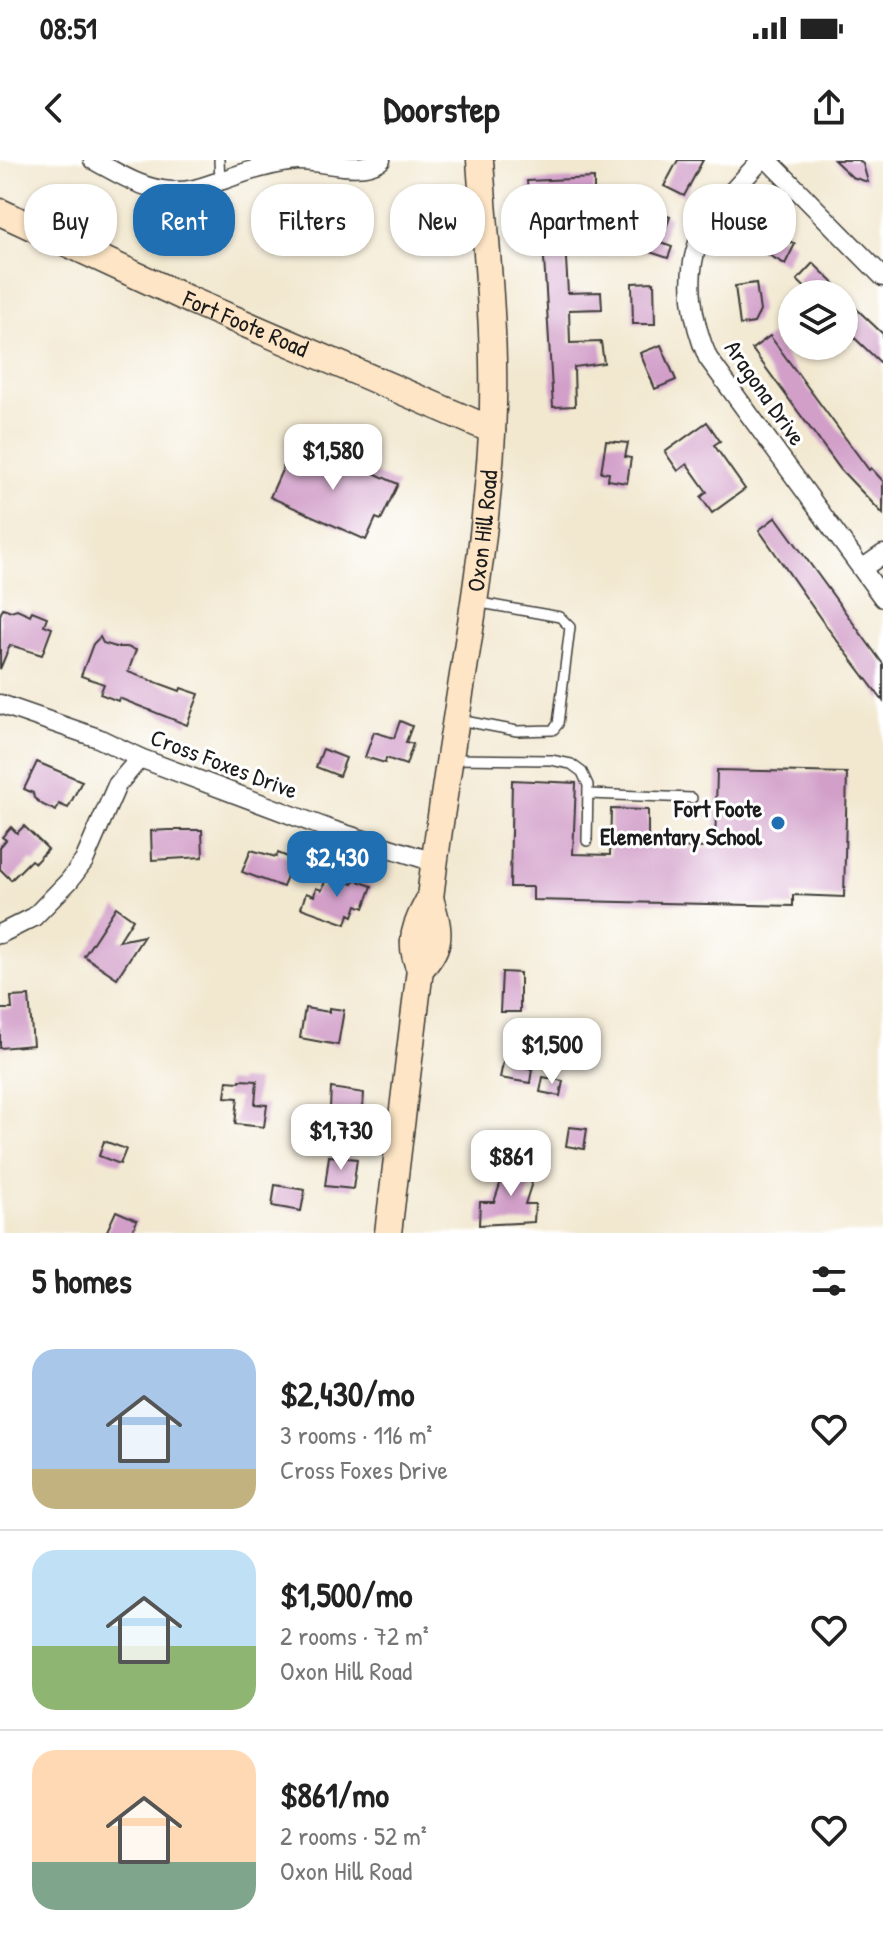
<!DOCTYPE html>
<html lang="en">
<head>
<meta charset="utf-8">
<style>
	body { margin:0; font-family:"Patrick Hand",sans-serif; background:#f2f2f2; color:#222; height:100vh; display:flex; flex-direction:column; font-size:30px; white-space:nowrap }
	* { box-sizing:border-box; margin:0 }
	p { font-size:26px; color:#767676 }
	.icon { flex:none; width:44px; height:44px; fill:none; stroke:currentColor; stroke-width:2; stroke-linecap:round; stroke-linejoin:round }
	.map { position:relative; height:1073px; overflow:hidden }
	.drawer { display:flex; flex-direction:column; background:#fff; flex:1 }
	.drawer>* { flex:none }
	.hud { position:absolute; left:24px; top:24px; width:836px; height:72px; display:flex; gap:16px }
	.controls { position:absolute; left:778px; top:120px; display:grid; gap:16px }
	.controls a { display:grid; place-items:center; width:80px; height:80px; border-radius:50%; background:#fff; box-shadow:0 2px 6px #0004; font-size:40px }
	.price { position:absolute; translate:-50% -68px; padding:0 18px; border-radius:16px; background:#fff; color:#222; font-size:26px; line-height:52px; filter:drop-shadow(0 2px 4px #0008) }
	.price::after { content:''; position:absolute; left:50%; top:48px; width:24px; height:18px; margin-left:-12px; background:inherit; clip-path:polygon(0 0,100% 0,50% 100%) }
	.price.selected { background:#1f6fb2; color:#fff }
	ul { padding:0; list-style:none }
	li { display:flex; align-items:center; gap:24px; height:200px; padding:0 32px }
	li+li { border-top:2px solid #e0e0e0 }
	li span { display:grid; place-items:center; flex:none; width:224px; height:160px; border-radius:24px; color:#555 }
	li>.icon { margin-inline-start:auto }
	span .icon { width:96px; height:96px; fill:#fffc; stroke-width:1 }
	li b { font-size:34px }
	h2 { display:flex; justify-content:space-between; align-items:center; height:96px; padding:0 32px; font-size:34px }
	.chip { padding:0 28px; border-radius:32px; background:#fff; box-shadow:0 2px 6px #0004; font-size:28px; line-height:72px }
	.chip.selected { background:#1f6fb2; color:#fff }
	.status { display:flex; justify-content:space-between; align-items:center; height:56px; padding:0 40px; background:#fff; direction:ltr }
	.status svg { height:22px; fill:currentColor }
	header { display:flex; justify-content:space-between; align-items:center; height:104px; padding:0 32px; background:#fff; font-size:36px; font-weight:700 }
	.map>svg:first-child { display:block }
	.building { fill:#d29fc9 }
	.lines { fill:none; stroke-linecap:round; stroke-linejoin:round }
	.lane-casing { stroke:#3c3b37; stroke-width:12 }
	.street-casing { stroke:#3c3b37; stroke-width:21 }
	.secondary-casing { stroke:#3c3b37; stroke-width:29 }
	.lane { stroke:#fff; stroke-width:9 }
	.street { stroke:#fff; stroke-width:18 }
	.secondary { stroke:#fde5c5; stroke-width:26 }
	.poi-dot { fill:#1f6fb2; stroke:#fff; stroke-width:3 }
	.labels { text-anchor:middle; stroke-width:6; stroke-linejoin:round; paint-order:stroke }
	.street-label { font-size:24px; fill:#1c1c1c; stroke:#fff }
	.poi-label { font-size:24px; font-weight:bold; fill:#1c1c1c; stroke:#fff; text-anchor:end }
</style>
</head>
<body>
<div class="status"><b>08:51</b><svg viewBox="0 0 49 12"><path d="M0 12V9h3v3zM5 12V6h3v6zM10 12V3h3v9zM15 12V0h3v12zM26 1h20v11H26zM47 4h2v5h-2z"/></svg></div>
<header><svg class="icon" aria-label="back" viewBox="0 0 24 24"><path d="M15 5l-7 7 7 7"/></svg>Doorstep<svg class="icon" aria-label="share" viewBox="0 0 24 24"><path d="M12 15V3M7 8l5-5 5 5M5 13v7h14v-7"/></svg></header>
<div class="map">
<svg width="883" height="1073" viewBox="0 0 883 1073">
	<rect width="100%" height="100%" fill="#fff"/>
	<filter id="ink" filterUnits="userSpaceOnUse"><feTurbulence type="fractalNoise" baseFrequency=".0125" numOctaves="2"/><feDisplacementMap in="SourceGraphic" scale="16" xChannelSelector="R" yChannelSelector="G"/><feConvolveMatrix kernelMatrix="1 2 1 2 8 2 1 2 1" color-interpolation-filters="sRGB"/></filter>
	<filter id="wash" filterUnits="userSpaceOnUse"><feTurbulence type="fractalNoise" baseFrequency=".006" numOctaves="4" result="noise"/><feDisplacementMap in="SourceGraphic" scale="32" xChannelSelector="R" yChannelSelector="G"/><feGaussianBlur stdDeviation="1.8" result="paint"/><feColorMatrix in="noise" values="0 0 0 0 0 0 0 0 0 0 0 0 0 0 0 0 0 1.4 0 .05"/><feComposite in="paint" operator="in"/></filter>
	<g filter="url(#wash)">
		<rect width="100%" height="100%" fill="#f2e8d0"/>
		<g id="blocks">
			<g class="building">
				<polygon points="678,0 703,0 684,36 664,26"/>
				<polygon points="834,0 858,0 863,4 868,22 852,17"/>
				<polygon points="594,18 594,32 562,32 565,82 568,133 601,132 602,149 569,150 570,183 601,182 604,203 574,207 575,246 553,247 540,32 528,32 527,21"/>
				<polygon points="649,50 670,57 661,83 672,87 668,98 629,85 633,73 640,75"/>
				<polygon points="762,67 795,84 785,104 754,87"/>
				<polygon points="813,103 845,134 812,134 797,120"/>
				<polygon points="654,122 655,164 633,164 632,123"/>
				<polygon points="756,123 760,151 754,163 740,165 735,126"/>
				<polygon points="844,137 883,174 883,205 844,168"/>
				<polygon points="770,176 869,310 871,308 883,321 883,354 841,310 752,189"/>
				<polygon points="661,185 676,220 655,229 640,193"/>
				<polygon points="707,262 720,281 714,285 745,329 712,353 701,337 707,332 687,304 678,311 665,292"/>
				<polygon points="606,281 628,283 625,297 631,298 627,323 608,320 609,313 601,312"/>
				<polygon points="294,283 363,314 365,309 398,324 381,360 376,358 366,380 270,337"/>
				<polygon points="776,357 883,504 883,541 823,462 759,370"/>
				<polygon points="3,448 11,451 17,449 30,455 32,451 47,457 44,465 52,468 42,495 10,485 0,509 0,455"/>
				<polygon points="100,477 103,483 116,487 127,487 136,490 128,512 180,531 181,528 199,534 187,565 119,538 118,541 100,534 104,524 81,516 93,484"/>
				<polygon points="400,561 412,566 406,582 413,584 406,605 386,598 385,603 365,597 374,572 394,578"/>
				<polygon points="323,589 346,598 339,616 316,607"/>
				<polygon points="37,602 82,621 68,648 59,644 56,651 43,645 34,638 33,633 24,629"/>
				<polygon points="717,610 847,613 844,737 793,735 793,746 533,740 533,727 510,727 512,620 576,623 573,694 610,695 611,649 648,650 648,687 715,688"/>
				<polygon points="24,666 48,689 35,703 31,700 11,720 0,709 0,687 6,680 2,677 11,667 17,673"/>
				<polygon points="168,670 202,670 203,697 152,700 151,671"/>
				<polygon points="251,690 276,697 278,693 293,699 283,727 242,712"/>
				<polygon points="327,715 353,724 355,720 372,726 364,748 357,745 353,756 349,754 346,764 301,748 306,733 314,736 316,728 322,730"/>
				<polygon points="116,747 133,759 119,781 144,776 117,818 84,796"/>
				<polygon points="502,812 520,813 520,852 500,852"/>
				<polygon points="29,836 33,885 0,888 0,849 12,849 11,837"/>
				<polygon points="305,848 329,852 329,848 344,850 338,885 300,878"/>
				<polygon points="504,898 528,903 527,908 532,909 530,923 500,918"/>
				<polygon points="543,917 563,921 560,936 540,932"/>
				<polygon points="240,920 257,921 255,944 267,945 264,967 235,964 238,938 225,937 227,921 239,922"/>
				<polygon points="331,928 364,933 362,959 341,957 341,951 330,949"/>
				<polygon points="569,967 587,969 584,989 566,986"/>
				<polygon points="104,981 126,989 120,1004 99,996"/>
				<polygon points="329,996 357,999 353,1029 325,1026"/>
				<polygon points="508,1001 536,1010 525,1044 535,1044 534,1062 479,1065 480,1042 494,1042"/>
				<polygon points="275,1025 305,1030 301,1051 272,1046"/>
				<polygon points="116,1051 137,1060 132,1073 106,1073"/>
			</g>
		</g>
	</g>
	<g filter="url(#ink)">
		<use href="#blocks" fill-opacity="0" stroke="#3c3b37" stroke-width="2"/>
		<g class="lines">
			<g class="lane-casing">
				<g id="lane">
					<polyline points="219,0 220,21"/>
					<polyline points="459,560 517,571 553,570 558,564 570,467 560,457 475,442"/>
					<polyline points="453,599 551,600 571,604 582,612 588,625 587,681"/>
					<polyline points="589,634 692,638"/>
				</g>
			</g>
			<g class="street-casing">
				<g id="street">
					<path d="M 93,0 C 118,13 143,30 172,31 C 193,32 207,25 226,19 C 248,11 273,3 297,1 C 323,0 359,15 381,0"/>
					<path d="M 761,0 C 741,23 713,49 700,78 C 684,115 692,162 708,198 L 883,438"/>
					<polyline points="768,0 883,117"/>
					<polyline points="863,408 883,394"/>
					<polyline points="0,544 98,578 140,598 329,669 434,702"/>
					<polyline points="0,774 34,757 69,721 84,701 117,625 140,598"/>
				</g>
			</g>
			<g class="secondary-casing">
				<g id="secondary">
					<path id="s1" d="M 0,52 L 192,141 L 492,270"/>
					<path d="M 420,809 C 444,784 439,770 430,738"/>
					<path id="s2" d="M 388,1073 L 420,809 C 407,781 416,765 430,738 C 448,583 483,430 492,274 C 497,183 486,91 480,0"/>
				</g>
			</g>
			<use href="#lane" class="lane"/>
			<use href="#street" class="street"/>
			<use href="#secondary" class="secondary"/>
		</g>
	</g>
	<circle class="poi-dot" cx="778" cy="663" r="8"/>
	<g class="labels">
		<g class="street-label">
			<text dy="8" stroke="none"><textPath href="#s1" startOffset="270">Fort Foote Road</textPath></text>
			<text transform="translate(765 233) rotate(55)" y="8">Aragona Drive</text>
			<text dy="8" stroke="none"><textPath href="#s2" startOffset="712">Oxon Hill Road</textPath></text>
			<text transform="translate(224 604) rotate(21)" y="8">Cross Foxes Drive</text>
		</g>
		<g class="poi-label">
			<text x="762" y="657">Fort Foote<tspan x="762" dy="28">Elementary School</tspan></text>
		</g>
	</g>
</svg>
<div class="controls">
<a><svg class="icon" aria-label="layers" viewBox="0 0 24 24"><path d="M12 4l9 5-9 5-9-5zM3 14l9 5 9-5"/></svg></a>
</div>
<b class="price" style="left:333px;top:332px">$1,580</b>
<b class="price selected" style="left:337px;top:739px">$2,430</b>
<b class="price" style="left:552px;top:926px">$1,500</b>
<b class="price" style="left:341px;top:1012px">$1,730</b>
<b class="price" style="left:511px;top:1038px">$861</b>
<div class="hud">
<a class="chip">Buy</a>
<a class="chip selected">Rent</a>
<a class="chip">Filters</a>
<a class="chip">New</a>
<a class="chip">Apartment</a>
<a class="chip">House</a>
</div>
</div>
<section class="drawer">
<h2>5 homes<svg class="icon" aria-label="filters" viewBox="0 0 24 24"><path d="M4 7h16M4 17h16"/><circle cx="9" cy="7" r="2"/><circle cx="15" cy="17" r="2"/></svg></h2>
<ul>
<li><span style="background:linear-gradient(#a9c7e8 75%,#c2b280 0)"><svg class="icon" aria-label="home" viewBox="0 0 24 24"><path d="M3 11l9-7 9 7M6 9v11h12V9"/></svg></span><div><b>$2,430/mo</b><p>3 rooms · 116 m²</p><p>Cross Foxes Drive</p></div><svg class="icon" aria-label="heart" viewBox="0 0 24 24"><path d="M12 20l-8-8c-3-5 5-10 8-4 3-6 11-1 8 4z"/></svg></li>
<li><span style="background:linear-gradient(#bfe0f5 60%,#8fb573 0)"><svg class="icon" aria-label="home" viewBox="0 0 24 24"><path d="M3 11l9-7 9 7M6 9v11h12V9"/></svg></span><div><b>$1,500/mo</b><p>2 rooms · 72 m²</p><p>Oxon Hill Road</p></div><svg class="icon" aria-label="heart" viewBox="0 0 24 24"><path d="M12 20l-8-8c-3-5 5-10 8-4 3-6 11-1 8 4z"/></svg></li>
<li><span style="background:linear-gradient(#ffd9b3 70%,#7fa58c 0)"><svg class="icon" aria-label="home" viewBox="0 0 24 24"><path d="M3 11l9-7 9 7M6 9v11h12V9"/></svg></span><div><b>$861/mo</b><p>2 rooms · 52 m²</p><p>Oxon Hill Road</p></div><svg class="icon" aria-label="heart" viewBox="0 0 24 24"><path d="M12 20l-8-8c-3-5 5-10 8-4 3-6 11-1 8 4z"/></svg></li>
</ul>
</section>
</body>
</html>
